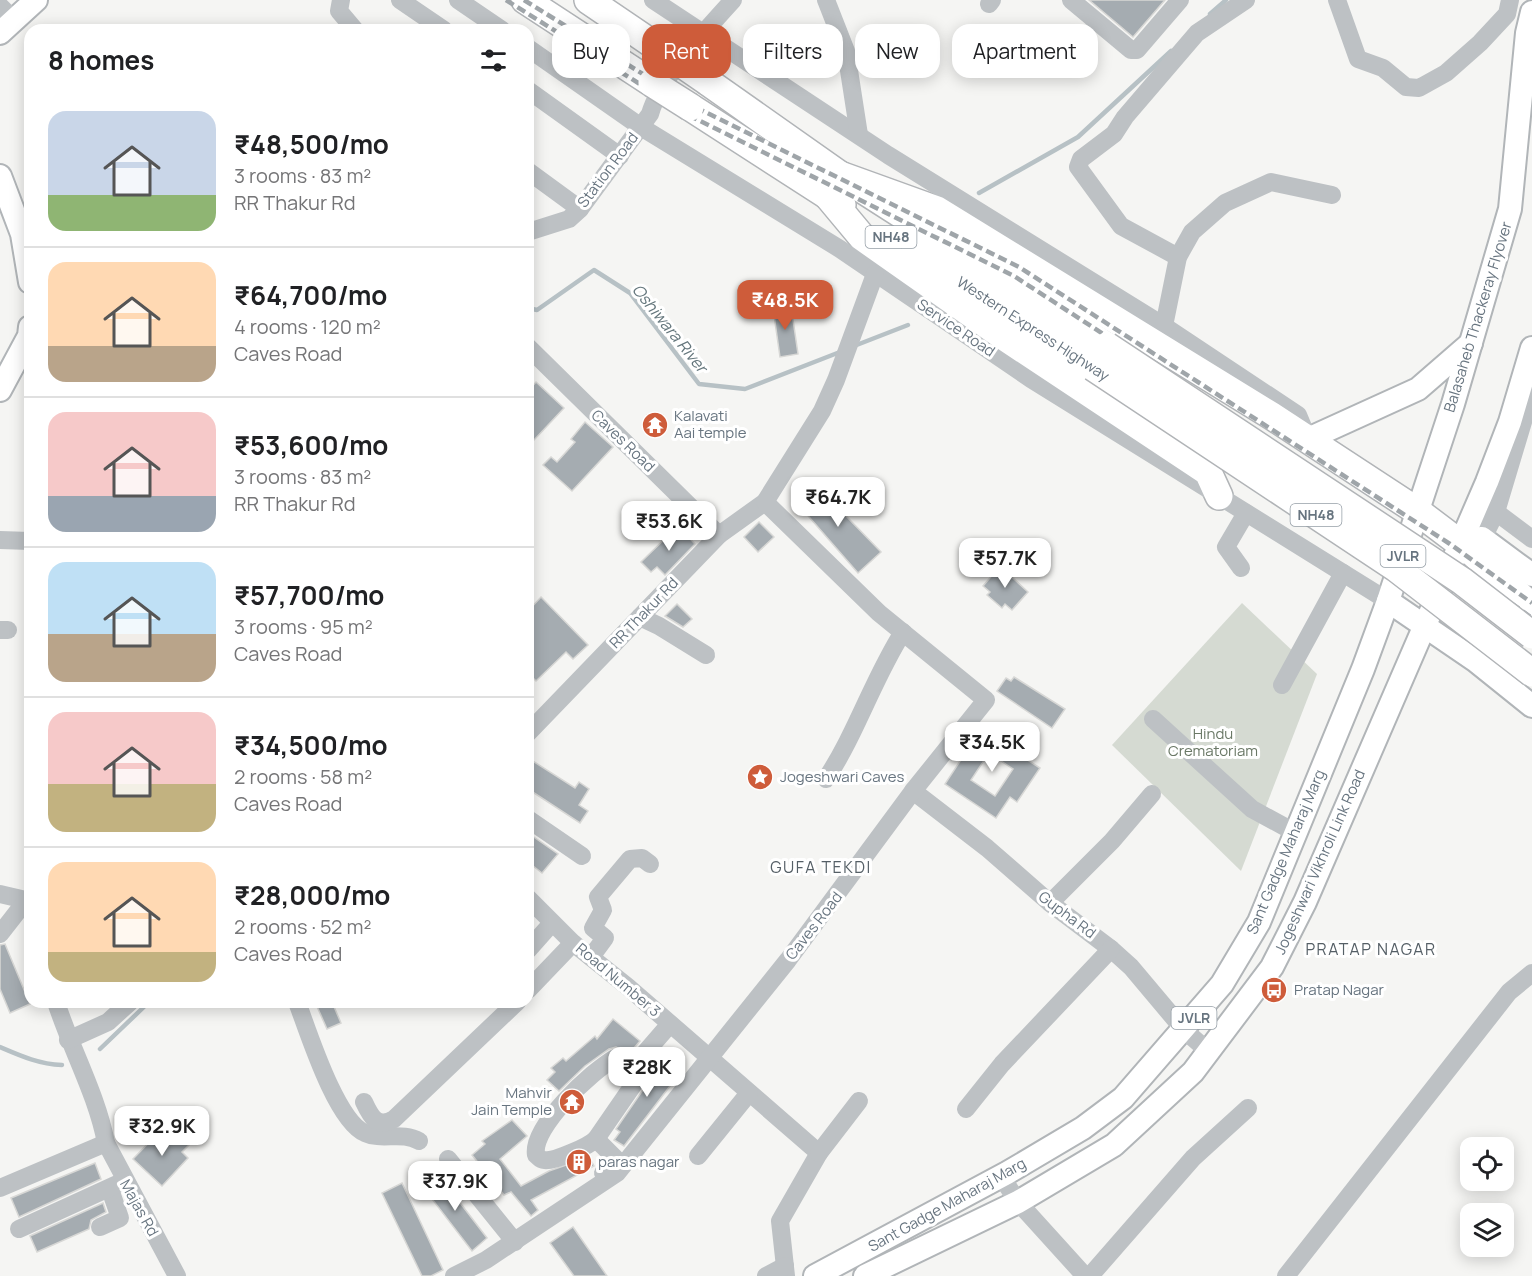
<!DOCTYPE html>
<html lang="en">
<head>
<meta charset="utf-8">
<style>
	body { margin:0; font-family:Manrope,sans-serif; background:#f2f2f2; color:#202124; height:100vh; display:flex; flex-direction:column; font-size:22px; white-space:nowrap }
	* { box-sizing:border-box; margin:0 }
	p { font-size:20px; color:#757577 }
	.icon { flex:none; width:33px; height:33px; fill:none; stroke:currentColor; stroke-width:2; stroke-linecap:round; stroke-linejoin:round }
	.map { position:relative; flex:1; overflow:hidden }
	.side { position:absolute; left:24px; top:24px; width:510px; height:984px; display:flex; flex-direction:column; background:#fff; border-radius:18px; box-shadow:0 3px 15px #0003 }
	.side>* { flex:none }
	.banner { position:absolute; left:552px; top:24px; width:570px; height:54px; display:flex; gap:12px }
	.controls { position:absolute; left:1460px; top:1137px; display:grid; gap:12px }
	.controls a { display:grid; place-items:center; width:54px; height:54px; border-radius:12px; background:#fff; box-shadow:0 3px 15px #0003; font-size:30px }
	.price { position:absolute; translate:-50% -51px; padding:0 14px; border-radius:12px; background:#fff; color:#222; font-size:20px; line-height:39px; filter:drop-shadow(0 2px 3px #0008) }
	.price::after { content:''; position:absolute; left:50%; top:36px; width:18px; height:14px; margin-left:-9px; background:inherit; clip-path:polygon(0 0,100% 0,50% 100%) }
	.price.on { background:#ce5c3a; color:#fff }
	ul { padding:0; list-style:none }
	li { display:flex; align-items:center; gap:18px; height:150px; padding:0 24px }
	li+li { border-top:2px solid #e0e0e0 }
	li span { display:grid; place-items:center; flex:none; width:168px; height:120px; border-radius:18px; color:#555 }
	li>.icon { margin-inline-start:auto }
	span .icon { width:72px; height:72px; fill:#fffc; stroke-width:1 }
	li b { font-size:26px }
	h2 { display:flex; justify-content:space-between; align-items:center; height:72px; padding:0 24px; font-size:26px }
	.chip { padding:0 21px; border-radius:18px; background:#fff; box-shadow:0 3px 15px #0003; font-size:21px; line-height:54px }
	.chip.on { background:#ce5c3a; color:#fff }
	.map>svg:first-child { display:block }
	.green { fill:#d5dad2 }
	.lines { fill:none; stroke-linecap:round; stroke-linejoin:round }
	.stream { stroke:#b7c1c5; stroke-width:4.5 }
	.building { fill:#a5acb1; stroke:#d7d7d5; stroke-width:1.5; fill-rule:evenodd }
	.major-casing { stroke:#b1b5b8; stroke-width:26 }
	.highway-casing { stroke:#b1b4b7; stroke-width:30 }
	.minor { stroke:#bdc1c4; stroke-width:18 }
	.major { stroke:#fff; stroke-width:22 }
	.highway { stroke:#fff; stroke-width:27 }
	.rail { stroke:#9fa5a9; stroke-width:4.5; stroke-dasharray:9 4.5; stroke-linecap:butt }
	.highway-bridge-casing { stroke:#b1b4b7; stroke-width:30; stroke-linecap:butt }
	.highway-bridge { stroke:#fff; stroke-width:27 }
	.labels { text-anchor:middle; stroke-width:6; stroke-linejoin:round; paint-order:stroke }
	.shield { fill:#fff; stroke:#959ea6; stroke-width:1.5 }
	.shield-label { font-size:14px; font-weight:bold; fill:#687580 }
	.street-label { font-size:15px; fill:#687580; stroke:#fff }
	.poi-label { font-size:15px; fill:#687580; stroke:#fff; text-anchor:start }
	.park-label { font-size:15px; fill:#6a7866; stroke:#fff }
	.water-label { font-size:16px; font-style:italic; fill:#64767c; stroke:#fff }
	.neighbourhood-label { font-size:16px; letter-spacing:1.5px; fill:#555f66; stroke:#fff }
</style>
</head>
<body>
<div class="map">
<svg width="1532" height="1276" viewBox="0 0 1532 1276">
	<rect width="100%" height="100%" fill="#f5f5f3"/>
	<polygon class="green" points="1242,603 1317,674 1241,871 1112,745"/>
	<g class="lines">
		<g class="stream">
			<polyline points="1210,14 1226,0"/>
			<polyline points="979,193 1078,137 1171,51"/>
			<polyline points="528,308 537,310 594,270 630,293 699,384 745,389 840,352"/>
			<polyline points="854,346 908,325"/>
			<path d="M 0,1047 C 21,1056 39,1064 62,1065"/>
			<polyline points="100,1049 149,1002"/>
		</g>
	</g>
	<g class="building">
		<polygon points="1089,0 1165,0 1133,37"/>
		<polygon points="791,306 798,354 780,357 773,308"/>
		<polygon points="536,382 564,408 534,440 528,434 528,391"/>
		<polygon points="585,422 613,447 572,491 543,465 551,457 557,462 575,442 571,439"/>
		<polygon points="814,483 881,552 858,573 796,502"/>
		<polygon points="759,522 774,537 758,552 744,537"/>
		<polygon points="678,526 695,544 665,575 657,567 651,572 641,562"/>
		<polygon points="1000,566 1028,592 1012,610 1005,604 1002,608 987,595 990,592 983,586"/>
		<polygon points="541,597 588,645 573,659 566,652 536,681 528,673 528,611"/>
		<polygon points="677,604 692,619 683,627 665,616"/>
		<polygon points="1014,677 1065,709 1052,728 997,691 1006,678 1011,681"/>
		<path d="M 983,726 L 1025,754 L 1023,757 L 1040,768 L 1017,802 L 1010,797 L 996,818 L 945,784 ZM 989,753 L 1013,769 L 995,796 L 971,780 Z"/>
		<polygon points="528,758 575,788 579,782 589,789 579,805 588,811 580,823 528,789"/>
		<polygon points="528,833 558,854 542,873 528,862"/>
		<polygon points="5,944 30,1004 10,1013 0,989 0,945"/>
		<polygon points="315,1002 332,1002 341,1023 327,1029"/>
		<polygon points="613,1019 640,1041 629,1054 616,1047 609,1049 585,1066 559,1091 547,1080 555,1072 551,1068 563,1058 566,1061 595,1036 597,1039"/>
		<polygon points="658,1055 680,1073 624,1146 614,1140 620,1132 616,1129 645,1087 649,1075 646,1069"/>
		<polygon points="512,1120 527,1136 500,1159 521,1186 549,1171 589,1157 594,1166 531,1200 538,1210 531,1216 511,1192 504,1195 472,1155 485,1144 482,1141"/>
		<polygon points="160,1131 174,1144 181,1137 189,1145 182,1152 188,1158 162,1186 133,1159"/>
		<polygon points="95,1163 101,1179 19,1217 11,1198"/>
		<polygon points="438,1174 487,1238 472,1251 422,1186"/>
		<polygon points="402,1183 443,1270 431,1276 422,1276 382,1193"/>
		<polygon points="103,1203 106,1212 91,1220 89,1229 37,1252 30,1236"/>
		<polygon points="573,1227 607,1276 574,1276 550,1243"/>
	</g>
	<g class="lines">
		<g class="major-casing">
			<g id="major">
				<polyline points="0,33 36,0"/>
				<polyline points="0,176 22,234 30,282"/>
				<polyline points="0,390 29,336 30,327"/>
				<polyline points="1308,439 1418,389 1471,343"/>
				<polyline points="1482,538 1532,575"/>
				<polyline points="1388,601 1476,661 1532,706"/>
				<polyline points="815,1276 1007,1173 1083,1128 1123,1098 1222,984 1259,922 1363,669 1388,601 1453,404 1510,209 1527,33 1532,12"/>
				<polyline points="865,1276 1018,1202 1114,1145 1193,1072 1272,967 1305,902 1487,482 1510,422 1532,348"/>
			</g>
		</g>
		<g class="highway-casing">
			<g id="highway">
				<polyline points="525,0 652,83"/>
				<polyline points="588,0 663,51"/>
				<polyline points="708,82 840,175 1107,346"/>
				<polyline points="690,107 842,205"/>
				<polyline points="840,175 937,210 1272,416 1417,511 1474,554 1532,607"/>
				<polyline points="827,195 862,237 1000,334 1208,472 1219,496"/>
				<polyline points="915,252 1093,367"/>
			</g>
		</g>
		<g class="minor">
			<polyline points="341,0 339,11 355,30"/>
			<polyline points="400,0 444,30"/>
			<polyline points="458,0 502,30"/>
			<polyline points="653,0 888,155 1164,326 1298,415 1308,439"/>
			<polyline points="826,0 846,51 859,135"/>
			<polyline points="1071,0 1131,50 1137,50 1180,0"/>
			<polyline points="1337,0 1358,59 1383,68 1406,87 1419,88 1446,73 1480,43 1507,14 1510,0"/>
			<polyline points="989,4 992,0"/>
			<polyline points="0,6 14,20"/>
			<polyline points="528,48 641,127 840,249 1031,379 1388,601"/>
			<polyline points="528,90 620,156"/>
			<polyline points="528,171 580,209"/>
			<path d="M 528,232 L 569,219 L 580,209 L 650,114 C 660,78 707,29 733,0"/>
			<polyline points="1178,257 1121,226 1078,167 1081,159 1114,134 1125,117 1197,33 1246,0"/>
			<polyline points="1164,326 1178,257 1192,232 1225,203 1271,182 1332,195"/>
			<polyline points="528,347 719,535"/>
			<polyline points="1496,512 1532,392"/>
			<polyline points="0,540 30,541"/>
			<polyline points="1477,550 1496,512 1532,539"/>
			<polyline points="1241,568 1226,547 1246,513"/>
			<polyline points="640,617 659,626 706,655"/>
			<polyline points="0,630 8,630"/>
			<polyline points="1282,685 1343,573"/>
			<polyline points="1153,719 1252,809 1296,833"/>
			<polyline points="528,733 719,535 765,502 822,411 836,380 875,274"/>
			<path d="M 826,779 C 857,732 873,679 903,632"/>
			<polyline points="913,791 987,848 1050,903 1111,949 1131,967 1184,1030 1208,1051"/>
			<polyline points="528,819 582,856"/>
			<polyline points="0,894 30,901"/>
			<polyline points="528,898 573,943 628,987 819,1153 780,1221 786,1276"/>
			<polyline points="1050,903 1112,841 1152,794"/>
			<polyline points="0,934 25,902"/>
			<polyline points="528,950 552,923"/>
			<polyline points="591,957 605,938 593,928 603,910 598,897 630,859 642,858 650,864"/>
			<polyline points="528,990 573,943"/>
			<path d="M 56,1002 C 71,1049 97,1095 106,1143 L 177,1276"/>
			<path d="M 297,1002 C 308,1031 336,1121 365,1133 C 382,1141 402,1131 419,1141"/>
			<polyline points="68,1040 108,1022 130,1002"/>
			<path d="M 631,1069 L 615,1058 C 592,1071 531,1127 536,1155 C 539,1157 540,1160 544,1160 C 554,1162 589,1146 596,1139 L 636,1081 L 636,1073 L 631,1069 L 670,1024"/>
			<path d="M 364,1102 C 371,1117 377,1129 394,1119 L 517,1002"/>
			<polyline points="966,1109 1002,1064 1111,949"/>
			<polyline points="596,1139 616,1159 614,1165 603,1173"/>
			<polyline points="819,1153 859,1101"/>
			<polyline points="698,1156 749,1093"/>
			<polyline points="448,1159 515,1242"/>
			<polyline points="1001,1176 1018,1202 1085,1276"/>
			<polyline points="0,1188 106,1143"/>
			<polyline points="100,1227 120,1218 112,1195"/>
			<polyline points="19,1229 124,1181"/>
			<polyline points="454,1276 486,1260 617,1173 788,960 913,791 986,700 879,613 765,502"/>
			<polyline points="766,1276 785,1266"/>
			<polyline points="1090,1276 1193,1158 1248,1108"/>
			<polyline points="1286,1276 1509,992 1532,973"/>
		</g>
		<use href="#major" class="major"/>
		<use href="#highway" class="highway"/>
		<g class="rail">
			<polyline points="506,0 694,118 1014,276 1443,555 1532,618"/>
			<polyline points="524,0 699,109 1019,267 1450,544 1532,603"/>
		</g>
		<g class="highway-bridge-casing">
			<g id="highway-bridge">
				<polyline points="663,51 708,82"/>
				<polyline points="652,83 690,107"/>
				<polyline points="1107,346 1462,581 1532,635"/>
				<polyline points="1093,367 1396,568 1532,673"/>
			</g>
		</g>
		<use href="#highway-bridge" class="highway-bridge"/>
	</g>
	<defs>
		<g id="temple-disc" transform="scale(1.35)"><circle r="9.5" fill="#ce5c3a" stroke="#fff"/><path d="M0-6L5-2H3V0L6.5 2.5H4V6H1.5V3h-3V6H-4V2.5H-6.5L-3 0V-2H-5Z" fill="#fff"/></g>
		<g id="sight-disc" transform="scale(1.35)"><circle r="9.5" fill="#ce5c3a" stroke="#fff"/><path d="M0-6L1.8-2.2L6-1.7L2.9 1.2L3.7 5.4L0 3.3L-3.7 5.4L-2.9 1.2L-6-1.7L-1.8-2.2Z" fill="#fff"/></g>
		<g id="bus-disc" transform="scale(1.35)"><circle r="9.5" fill="#ce5c3a" stroke="#fff"/><path d="M-5-6H5V4H4V6H2V4H-2V6H-4V4H-5ZM-3.5-4V0h7V-4ZM-3.5 1.2v1.5H-2V1.2ZM2 1.2v1.5H3.5V1.2Z" fill="#fff"/></g>
		<g id="building-disc" transform="scale(1.35)"><circle r="9.5" fill="#ce5c3a" stroke="#fff"/><path d="M-4-6H4V6H1V3H-1V6H-4ZM-2.5-4.3h1.7v1.8h-1.7ZM.8-4.3h1.7v1.8H.8ZM-2.5-1h1.7V.8h-1.7ZM.8-1h1.7V.8H.8Z" fill="#fff"/></g>
	</defs>
	<g fill-rule="evenodd">
		<use href="#temple-disc" x="655" y="425"/>
		<use href="#sight-disc" x="760" y="777"/>
		<use href="#bus-disc" x="1274" y="990"/>
		<use href="#temple-disc" x="572" y="1102"/>
		<use href="#building-disc" x="579" y="1162"/>
	</g>
	<g class="labels">
		<g class="shield">
			<rect x="865.5" y="226" width="51" height="22" rx="4.5"/>
			<rect x="1290.5" y="504" width="51" height="22" rx="4.5"/>
			<rect x="1380.5" y="545" width="45" height="22" rx="4.5"/>
			<rect x="1171.5" y="1007" width="45" height="22" rx="4.5"/>
		</g>
		<g class="shield-label">
			<text x="891" y="242">NH48</text>
			<text x="1316" y="520">NH48</text>
			<text x="1403" y="561">JVLR</text>
			<text x="1194" y="1023">JVLR</text>
		</g>
		<g class="street-label">
			<text transform="translate(608 170) rotate(-53)" y="5">Station Road</text>
			<text transform="translate(1478 317) rotate(-73)" y="5">Balasaheb Thackeray Flyover</text>
			<text transform="translate(956 328) rotate(34)" y="5">Service Road</text>
			<text transform="translate(1033 329) rotate(33)" y="5">Western Express Highway</text>
			<text transform="translate(623 441) rotate(44)" y="5">Caves Road</text>
			<text transform="translate(644 613) rotate(-46)" y="5">RR Thakur Rd</text>
			<text transform="translate(1286 852) rotate(-67)" y="5">Sant Gadge Maharaj Marg</text>
			<text transform="translate(1320 862) rotate(-66)" y="5">Jogeshwari Vikhroli Link Road</text>
			<text transform="translate(1067 915) rotate(37)" y="5">Gupha Rd</text>
			<text transform="translate(814 926) rotate(-52)" y="5">Caves Road</text>
			<text transform="translate(618 980) rotate(40)" y="5">Road Number 3</text>
			<text transform="translate(947 1205) rotate(-29)" y="5">Sant Gadge Maharaj Marg</text>
			<text transform="translate(139 1208) rotate(61)" y="5">Majas Rd</text>
		</g>
		<g class="poi-label">
			<text x="674" y="421">Kalavati<tspan x="674" dy="17">Aai temple</tspan></text>
			<text x="780" y="782">Jogeshwari Caves</text>
			<text x="1294" y="995">Pratap Nagar</text>
			<text x="552" y="1098" text-anchor="end">Mahvir<tspan x="552" dy="17">Jain Temple</tspan></text>
			<text x="598" y="1167">paras nagar</text>
		</g>
		<g class="park-label">
			<text x="1213" y="739">Hindu<tspan x="1213" dy="17">Crematoriam</tspan></text>
		</g>
		<g class="water-label">
			<text transform="translate(670 328) rotate(51)" y="6">Oshiwara River</text>
		</g>
		<g class="neighbourhood-label">
			<text x="821" y="873">GUFA TEKDI</text>
			<text x="1371" y="955">PRATAP NAGAR</text>
		</g>
	</g>
</svg>
<div class="controls">
<a><svg class="icon" aria-label="locate" viewBox="0 0 24 24"><circle cx="12" cy="12" r="6"/><path d="M12 2v4M12 18v4M2 12h4M18 12h4"/></svg></a>
<a><svg class="icon" aria-label="layers" viewBox="0 0 24 24"><path d="M12 4l9 5-9 5-9-5zM3 14l9 5 9-5"/></svg></a>
</div>
<b class="price on" style="left:785px;top:331px">₹48.5K</b>
<b class="price" style="left:838px;top:528px">₹64.7K</b>
<b class="price" style="left:669px;top:552px">₹53.6K</b>
<b class="price" style="left:1005px;top:589px">₹57.7K</b>
<b class="price" style="left:992px;top:773px">₹34.5K</b>
<b class="price" style="left:647px;top:1098px">₹28K</b>
<b class="price" style="left:162px;top:1157px">₹32.9K</b>
<b class="price" style="left:455px;top:1212px">₹37.9K</b>
<div class="banner">
<a class="chip">Buy</a>
<a class="chip on">Rent</a>
<a class="chip">Filters</a>
<a class="chip">New</a>
<a class="chip">Apartment</a>
</div>
<section class="side">
<h2>8 homes<svg class="icon" aria-label="filters" viewBox="0 0 24 24"><path d="M4 7h16M4 17h16"/><circle cx="9" cy="7" r="2"/><circle cx="15" cy="17" r="2"/></svg></h2>
<ul>
<li><span style="background:linear-gradient(#c9d6e8 70%,#8fb573 0)"><svg class="icon" aria-label="home" viewBox="0 0 24 24"><path d="M3 11l9-7 9 7M6 9v11h12V9"/></svg></span><div><b>₹48,500/mo</b><p>3 rooms · 83 m²</p><p>RR Thakur Rd</p></div></li>
<li><span style="background:linear-gradient(#ffd9b3 70%,#b9a48a 0)"><svg class="icon" aria-label="home" viewBox="0 0 24 24"><path d="M3 11l9-7 9 7M6 9v11h12V9"/></svg></span><div><b>₹64,700/mo</b><p>4 rooms · 120 m²</p><p>Caves Road</p></div></li>
<li><span style="background:linear-gradient(#f6c9c9 70%,#9aa5b1 0)"><svg class="icon" aria-label="home" viewBox="0 0 24 24"><path d="M3 11l9-7 9 7M6 9v11h12V9"/></svg></span><div><b>₹53,600/mo</b><p>3 rooms · 83 m²</p><p>RR Thakur Rd</p></div></li>
<li><span style="background:linear-gradient(#bfe0f5 60%,#b9a48a 0)"><svg class="icon" aria-label="home" viewBox="0 0 24 24"><path d="M3 11l9-7 9 7M6 9v11h12V9"/></svg></span><div><b>₹57,700/mo</b><p>3 rooms · 95 m²</p><p>Caves Road</p></div></li>
<li><span style="background:linear-gradient(#f6c9c9 60%,#c2b280 0)"><svg class="icon" aria-label="home" viewBox="0 0 24 24"><path d="M3 11l9-7 9 7M6 9v11h12V9"/></svg></span><div><b>₹34,500/mo</b><p>2 rooms · 58 m²</p><p>Caves Road</p></div></li>
<li><span style="background:linear-gradient(#ffd9b3 75%,#c2b280 0)"><svg class="icon" aria-label="home" viewBox="0 0 24 24"><path d="M3 11l9-7 9 7M6 9v11h12V9"/></svg></span><div><b>₹28,000/mo</b><p>2 rooms · 52 m²</p><p>Caves Road</p></div></li>
</ul>
</section>
</div>
</body>
</html>
